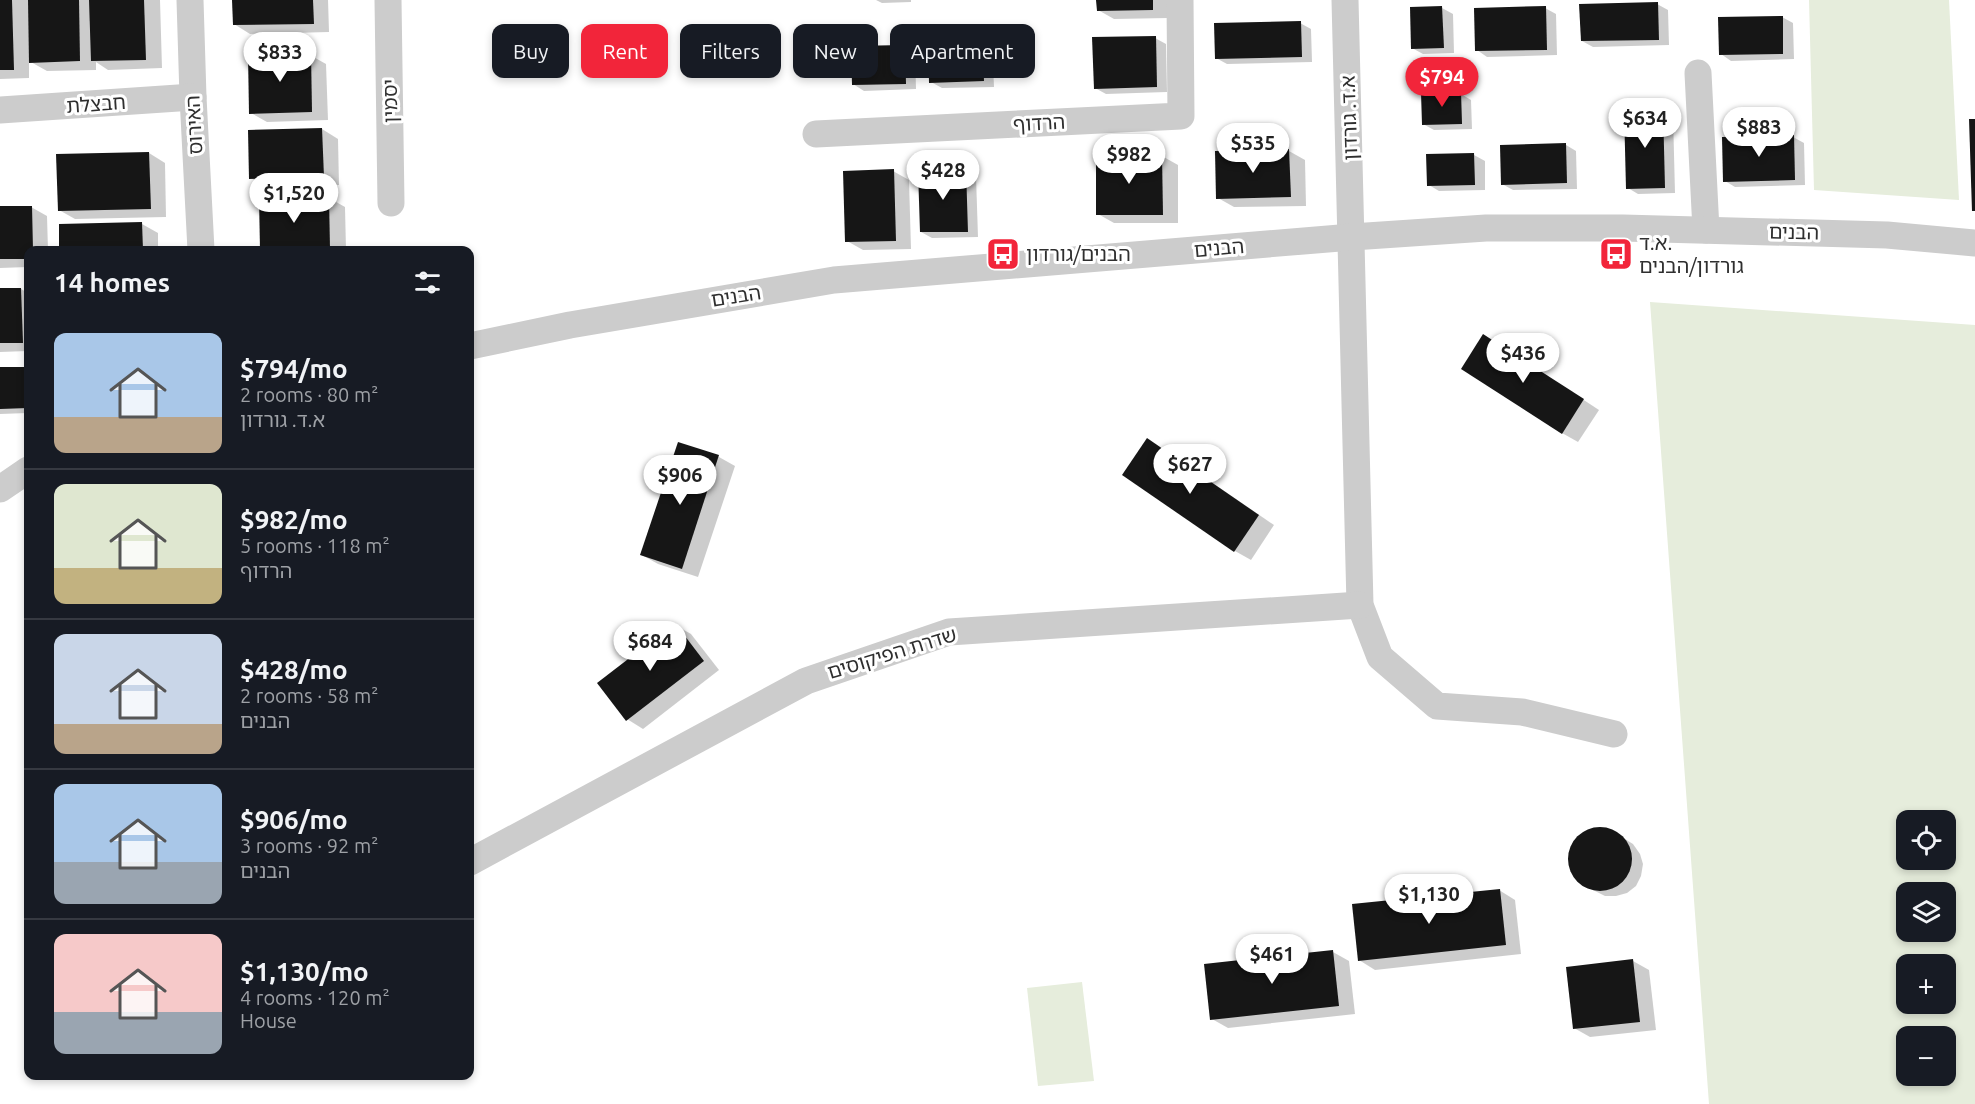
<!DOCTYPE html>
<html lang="en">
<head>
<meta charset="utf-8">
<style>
	body { margin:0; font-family:Ubuntu,"Noto Sans Hebrew",sans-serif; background:#20242c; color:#f1f3f6; height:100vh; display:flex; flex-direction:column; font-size:22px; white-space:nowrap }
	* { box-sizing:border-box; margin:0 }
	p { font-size:20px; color:#9ea1a6 }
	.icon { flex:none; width:33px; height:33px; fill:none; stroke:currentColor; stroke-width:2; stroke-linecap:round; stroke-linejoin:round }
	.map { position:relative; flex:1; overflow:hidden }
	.side { position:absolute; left:24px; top:246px; width:450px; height:834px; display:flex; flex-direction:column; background:#171b24; border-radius:12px; box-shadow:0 3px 9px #0003 }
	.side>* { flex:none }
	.hud { position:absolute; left:492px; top:24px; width:570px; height:54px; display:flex; gap:12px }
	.controls { position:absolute; left:1896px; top:810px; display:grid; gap:12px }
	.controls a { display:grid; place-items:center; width:60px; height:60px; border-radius:12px; background:#171b24; box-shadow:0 3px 9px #0003; font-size:30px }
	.price { position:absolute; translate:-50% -51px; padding:0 14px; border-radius:21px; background:#fff; color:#222; font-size:20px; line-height:39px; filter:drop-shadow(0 2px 3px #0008) }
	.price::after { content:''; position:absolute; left:50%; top:36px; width:18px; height:14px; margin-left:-9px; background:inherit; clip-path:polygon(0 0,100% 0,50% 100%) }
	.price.on { background:#f2253a; color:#fff }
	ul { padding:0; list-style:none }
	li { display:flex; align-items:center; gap:18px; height:150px; padding:0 30px }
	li+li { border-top:2px solid #363941 }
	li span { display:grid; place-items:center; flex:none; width:168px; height:120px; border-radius:12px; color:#555 }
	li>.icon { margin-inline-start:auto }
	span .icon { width:72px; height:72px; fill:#fffc; stroke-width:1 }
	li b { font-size:26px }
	h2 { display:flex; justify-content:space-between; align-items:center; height:72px; padding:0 30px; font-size:26px }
	.pill { padding:0 21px; border-radius:12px; background:#171b24; box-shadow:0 3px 9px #0003; font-size:21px; line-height:54px }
	.pill.on { background:#f2253a; color:#fff }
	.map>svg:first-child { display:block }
	.green { fill:#e6eddc; fill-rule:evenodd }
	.shadow { fill:#0003 }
	.building { fill:#161616 }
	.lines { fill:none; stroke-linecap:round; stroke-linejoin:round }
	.minor { stroke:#ccc; stroke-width:27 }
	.labels { text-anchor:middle; stroke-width:6; stroke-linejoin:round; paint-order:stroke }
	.street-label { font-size:20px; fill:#2f2f2f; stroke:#fff }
	.poi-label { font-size:20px; fill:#2f2f2f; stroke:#fff; text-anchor:start }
</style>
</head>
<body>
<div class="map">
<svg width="1975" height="1104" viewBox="0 0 1975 1104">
	<rect width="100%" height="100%" fill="#fff"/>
	<g class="green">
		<polygon points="1809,0 1949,0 1959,200 1814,190"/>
		<path d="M 1650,302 L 1975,325 L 1975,1104 L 1709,1104 ZM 1906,820 L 1946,820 L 1946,860 L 1906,860 ZM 1946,892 L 1946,932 L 1906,932 L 1906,892 ZM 1906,964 L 1946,964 L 1946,1004 L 1906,1004 ZM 1906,1036 L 1946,1036 L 1946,1076 L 1906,1076 Z"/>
		<polygon points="1082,982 1094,1081 1038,1086 1027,988"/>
	</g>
	<g class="shadow">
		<polygon points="0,0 160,0 162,68 108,70 96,62 96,70 47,71 29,61 29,78 0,79"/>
		<polygon points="234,0 328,0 329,32 250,34 234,24"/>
		<polygon points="876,0 911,0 911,2 882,3"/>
		<polygon points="1098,0 1168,0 1168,18 1114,19 1098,10"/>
		<polygon points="1657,4 1668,10 1669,45 1593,47 1582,41"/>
		<polygon points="1442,8 1453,14 1454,53 1423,54 1412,48"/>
		<polygon points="1545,8 1556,14 1557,55 1487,57 1477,50"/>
		<polygon points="1782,17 1793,23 1794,59 1731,61 1721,54"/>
		<polygon points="1300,23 1311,29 1312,62 1227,64 1216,58"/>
		<polygon points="982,34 992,41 994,87 942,88 931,82"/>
		<polygon points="1155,38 1166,44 1167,92 1106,94 1095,88"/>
		<polygon points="904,46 915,52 916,89 864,91 853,84"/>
		<polygon points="310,55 326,64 328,120 267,122 251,113"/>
		<polygon points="1461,94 1471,100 1472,129 1434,130 1423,124"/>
		<polygon points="1663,109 1673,115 1675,193 1638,194 1628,188"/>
		<polygon points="322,129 338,139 339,185 267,187 251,178 249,131"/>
		<polygon points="1793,137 1804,143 1805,185 1735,187 1725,181"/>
		<polygon points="1566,145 1576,151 1577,189 1513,190 1502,184"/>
		<polygon points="1289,151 1305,160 1306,206 1234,207 1218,198 1216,153"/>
		<polygon points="149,153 165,163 166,217 75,219 59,210"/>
		<polygon points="1474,155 1485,161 1485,190 1439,191 1429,185"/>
		<polygon points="1162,156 1178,165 1178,223 1114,223 1098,214"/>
		<polygon points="966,170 976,176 978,237 932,238 921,232"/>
		<polygon points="893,171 909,180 911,249 863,250 847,241"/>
		<polygon points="329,198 345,207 346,250 262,250"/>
		<polygon points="31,207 47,216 48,250 28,250 28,267 0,268 0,208"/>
		<polygon points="142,224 158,233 158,250 61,250 60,225"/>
		<polygon points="21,289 28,293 28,351 0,352 0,290"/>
		<polygon points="1500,345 1599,410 1578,442 1562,433"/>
		<polygon points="28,368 28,413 0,414 0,369"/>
		<polygon points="679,444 719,457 735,466 698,577 658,564 642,555"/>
		<polygon points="1163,449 1274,525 1251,560 1235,551"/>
		<polygon points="675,625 691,634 719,670 643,729 627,719"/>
		<polygon points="1601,829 1612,831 1633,844 1640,854 1643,864 1641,876 1636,886 1627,893 1616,896 1605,896 1583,885 1575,877 1570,866 1570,855 1573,845 1580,836 1590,830"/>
		<polygon points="1499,890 1515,900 1521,954 1375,970 1359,960"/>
		<polygon points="1333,952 1349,961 1355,1014 1228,1028 1212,1019"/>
		<polygon points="1633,961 1649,970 1656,1030 1590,1037 1574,1028 1567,968"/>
	</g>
	<g class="building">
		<polygon points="0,0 12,0 14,70 0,70"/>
		<polygon points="28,0 79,0 80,61 29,63"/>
		<polygon points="89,0 144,0 146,60 91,61"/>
		<polygon points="232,0 313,0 314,24 233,25"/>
		<polygon points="1096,0 1153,0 1153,10 1097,11"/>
		<polygon points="1658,2 1659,40 1581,41 1579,4"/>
		<polygon points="1442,6 1444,48 1411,49 1410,7"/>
		<polygon points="1546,6 1547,50 1475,51 1474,8"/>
		<polygon points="1783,16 1783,54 1719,55 1718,17"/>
		<polygon points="1301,21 1302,57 1215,59 1214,23"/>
		<polygon points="982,33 984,81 929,83 928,34"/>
		<polygon points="1156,36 1157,87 1094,89 1092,37"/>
		<polygon points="905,45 906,84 852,85 851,46"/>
		<polygon points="311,53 312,112 249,114 248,54"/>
		<polygon points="1461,92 1462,124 1422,125 1421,93"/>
		<polygon points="1663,108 1665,188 1626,189 1624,109"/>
		<polygon points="1969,119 1975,119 1975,211 1972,211"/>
		<polygon points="322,128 324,177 249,179 248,130"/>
		<polygon points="1794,135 1795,180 1723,182 1722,137"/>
		<polygon points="1566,143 1567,183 1501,185 1500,145"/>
		<polygon points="1289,149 1291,197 1216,199 1215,151"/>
		<polygon points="149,152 151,209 58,211 56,154"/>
		<polygon points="1474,153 1475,185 1427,186 1426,154"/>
		<polygon points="1162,155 1163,215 1096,215 1096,156"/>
		<polygon points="894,169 896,241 845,242 843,171"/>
		<polygon points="966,169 968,232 920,232 918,170"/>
		<polygon points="329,197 330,249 260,250 259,198"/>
		<polygon points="0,206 32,206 33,250 28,250 28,259 0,259"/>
		<polygon points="142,222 143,250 59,250 59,224"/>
		<polygon points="0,288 21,288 23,343 0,343"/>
		<polygon points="1483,334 1584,399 1562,434 1461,369"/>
		<polygon points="0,367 28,367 28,408 0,409"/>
		<polygon points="1147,438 1259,515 1234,552 1122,475"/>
		<polygon points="678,442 719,455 682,569 640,555"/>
		<polygon points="675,623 704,661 626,721 597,683"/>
		<circle cx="1600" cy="859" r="32"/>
		<polygon points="1500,889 1506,945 1358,961 1352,904"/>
		<polygon points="1333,950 1339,1006 1210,1020 1204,964"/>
		<polygon points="1633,959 1640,1022 1573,1029 1566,967"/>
	</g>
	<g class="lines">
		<g class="minor">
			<polyline points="190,0 193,97 201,250"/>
			<polyline points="388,0 391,203"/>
			<polyline points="1345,0 1360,605 1380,657 1437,706 1522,712 1614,734"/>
			<polyline points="1698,73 1706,230"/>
			<polyline points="0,110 193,97"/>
			<polyline points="816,134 1181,116 1180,0"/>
			<polyline points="470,346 570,325 834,280 1352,237 1486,228 1623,228 1887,235 1975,243"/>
			<polyline points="0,489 28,470"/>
			<polyline points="470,862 806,681 949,632 1360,605"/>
		</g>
	</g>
	<defs>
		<g id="bus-square" transform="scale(1.725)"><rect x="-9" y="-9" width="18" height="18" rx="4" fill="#f2253a" stroke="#fff"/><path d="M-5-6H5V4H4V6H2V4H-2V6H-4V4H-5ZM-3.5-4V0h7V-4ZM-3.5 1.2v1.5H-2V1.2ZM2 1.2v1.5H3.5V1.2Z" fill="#fff"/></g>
	</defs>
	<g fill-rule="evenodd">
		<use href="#bus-square" x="1003" y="254"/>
		<use href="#bus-square" x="1616" y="254"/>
	</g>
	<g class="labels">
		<g class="street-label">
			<text transform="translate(390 101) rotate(-91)" y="7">יסמין</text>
			<text transform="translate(96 104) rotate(-4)" y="7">חבצלת</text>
			<text transform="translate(1349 118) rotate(-92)" y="7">א.ד. גורדון</text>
			<text transform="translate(1039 123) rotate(-3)" y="7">הרדוף</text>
			<text transform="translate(194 125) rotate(-93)" y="7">האירוס</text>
			<text transform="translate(1794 232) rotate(1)" y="7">הבנים</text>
			<text transform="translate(1219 248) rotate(-5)" y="7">הבנים</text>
			<text transform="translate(736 296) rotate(-9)" y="7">הבנים</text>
			<text transform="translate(892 653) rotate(-17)" y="7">שדרת הפיקוסים</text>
		</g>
		<g class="poi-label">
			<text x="1639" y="250">א.ד.<tspan x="1639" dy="23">גורדון/הבנים</tspan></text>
			<text x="1026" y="261">הבנים/גורדון</text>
		</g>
	</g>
</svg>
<div class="controls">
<a><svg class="icon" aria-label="locate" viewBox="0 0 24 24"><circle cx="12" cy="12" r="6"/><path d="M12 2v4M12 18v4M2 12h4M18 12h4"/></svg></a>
<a><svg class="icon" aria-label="layers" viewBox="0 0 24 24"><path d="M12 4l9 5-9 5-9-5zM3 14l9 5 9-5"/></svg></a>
<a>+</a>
<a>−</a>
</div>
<b class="price" style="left:280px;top:83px">$833</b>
<b class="price on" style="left:1442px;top:108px">$794</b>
<b class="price" style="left:1645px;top:149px">$634</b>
<b class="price" style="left:1759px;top:158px">$883</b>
<b class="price" style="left:1253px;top:174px">$535</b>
<b class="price" style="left:1129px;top:185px">$982</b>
<b class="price" style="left:943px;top:201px">$428</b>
<b class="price" style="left:294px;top:224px">$1,520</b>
<b class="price" style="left:1523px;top:384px">$436</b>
<b class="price" style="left:1190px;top:495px">$627</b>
<b class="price" style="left:680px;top:506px">$906</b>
<b class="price" style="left:650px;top:672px">$684</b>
<b class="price" style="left:1429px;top:925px">$1,130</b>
<b class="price" style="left:1272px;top:985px">$461</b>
<div class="hud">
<a class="pill">Buy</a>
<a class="pill on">Rent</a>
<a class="pill">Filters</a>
<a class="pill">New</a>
<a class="pill">Apartment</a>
</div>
<section class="side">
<h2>14 homes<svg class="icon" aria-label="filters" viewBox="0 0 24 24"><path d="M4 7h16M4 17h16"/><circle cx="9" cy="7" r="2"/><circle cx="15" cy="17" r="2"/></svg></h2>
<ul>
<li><span style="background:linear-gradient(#a9c7e8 70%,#b9a48a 0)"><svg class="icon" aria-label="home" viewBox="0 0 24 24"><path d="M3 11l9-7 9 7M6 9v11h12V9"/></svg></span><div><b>$794/mo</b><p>2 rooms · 80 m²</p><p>א.ד. גורדון</p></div></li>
<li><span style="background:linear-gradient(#dfe7d0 70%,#c2b280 0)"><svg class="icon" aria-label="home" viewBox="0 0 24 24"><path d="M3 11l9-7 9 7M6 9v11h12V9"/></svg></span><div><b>$982/mo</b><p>5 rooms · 118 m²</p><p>הרדוף</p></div></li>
<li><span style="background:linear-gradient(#c9d6e8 75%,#b9a48a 0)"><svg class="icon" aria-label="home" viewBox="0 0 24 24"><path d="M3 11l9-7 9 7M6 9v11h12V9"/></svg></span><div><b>$428/mo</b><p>2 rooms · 58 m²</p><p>הבנים</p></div></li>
<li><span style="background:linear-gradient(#a9c7e8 65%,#9aa5b1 0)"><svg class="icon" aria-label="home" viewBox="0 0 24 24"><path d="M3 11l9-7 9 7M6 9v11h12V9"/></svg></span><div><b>$906/mo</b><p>3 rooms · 92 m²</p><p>הבנים</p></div></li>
<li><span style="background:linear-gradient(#f6c9c9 65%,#9aa5b1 0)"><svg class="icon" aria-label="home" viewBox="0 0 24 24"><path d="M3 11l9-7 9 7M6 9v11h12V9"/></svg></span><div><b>$1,130/mo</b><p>4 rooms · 120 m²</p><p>House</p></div></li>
</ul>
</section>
</div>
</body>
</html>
